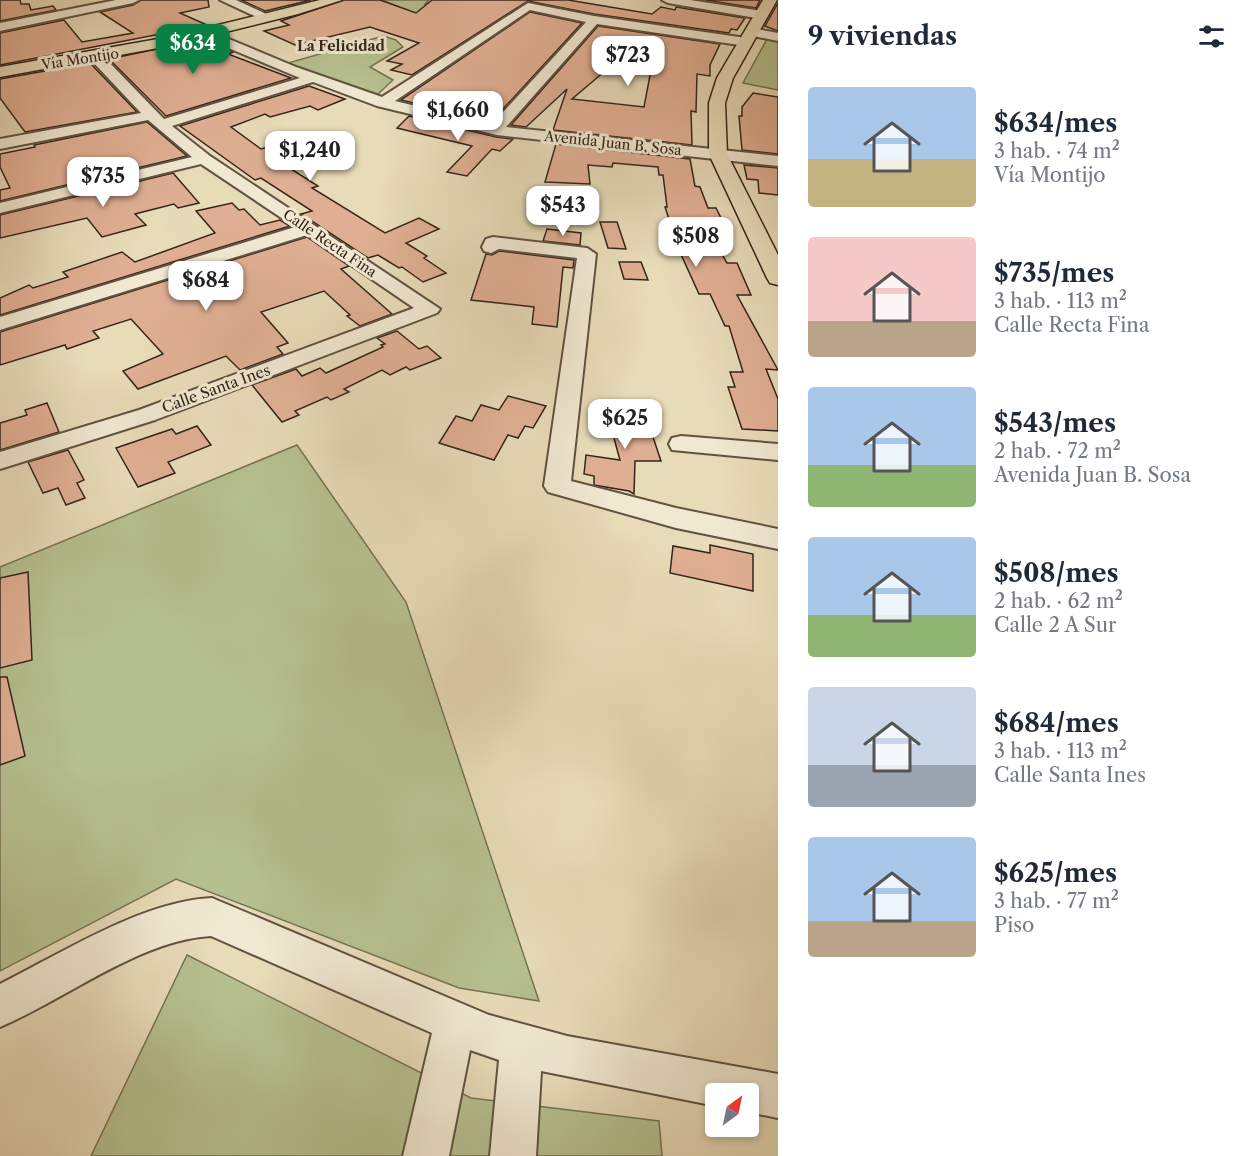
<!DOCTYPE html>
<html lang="es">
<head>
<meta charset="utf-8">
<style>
	body { margin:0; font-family:"Libre Caslon Text",serif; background:#f6f6f7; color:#1f2937; height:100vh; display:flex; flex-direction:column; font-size:22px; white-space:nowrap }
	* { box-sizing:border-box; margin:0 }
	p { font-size:20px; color:#747a83 }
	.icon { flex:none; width:33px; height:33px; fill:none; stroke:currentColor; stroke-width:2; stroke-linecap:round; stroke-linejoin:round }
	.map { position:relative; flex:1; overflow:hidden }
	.panel { display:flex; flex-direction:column; background:#fff; width:480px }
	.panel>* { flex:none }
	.needle { width:39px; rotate:33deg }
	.controls { position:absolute; left:705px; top:1083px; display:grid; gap:12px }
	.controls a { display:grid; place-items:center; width:54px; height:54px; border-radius:6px; background:#fff; box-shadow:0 3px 9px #0003; font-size:30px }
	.price { position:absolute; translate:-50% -51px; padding:0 14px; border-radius:12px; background:#fff; color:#222; font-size:20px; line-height:39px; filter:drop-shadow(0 2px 3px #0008) }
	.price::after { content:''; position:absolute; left:50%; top:36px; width:18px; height:14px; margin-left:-9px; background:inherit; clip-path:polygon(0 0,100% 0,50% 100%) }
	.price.on { background:#0b8043; color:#fff }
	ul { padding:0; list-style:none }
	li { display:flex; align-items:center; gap:18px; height:150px; padding:0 30px }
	li span { display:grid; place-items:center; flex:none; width:168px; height:120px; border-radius:6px; color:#555 }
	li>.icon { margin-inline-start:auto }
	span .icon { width:72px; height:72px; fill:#fffc; stroke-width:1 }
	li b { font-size:26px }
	h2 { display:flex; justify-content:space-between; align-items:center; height:72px; padding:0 30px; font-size:26px }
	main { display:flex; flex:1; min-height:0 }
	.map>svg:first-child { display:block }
	.green { fill:#b6c08f; stroke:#757254; stroke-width:1.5 }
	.building { fill:#e0af93; stroke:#34251a; stroke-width:1.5; fill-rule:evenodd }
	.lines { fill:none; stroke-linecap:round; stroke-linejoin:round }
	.minor-casing { stroke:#615242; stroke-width:4 }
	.major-casing { stroke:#34251a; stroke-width:3 }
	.minor { fill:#f0e8d1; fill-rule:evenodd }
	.major { fill:#e8dbb8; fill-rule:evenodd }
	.labels { text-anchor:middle; stroke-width:6; stroke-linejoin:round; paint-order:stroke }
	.far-neighbourhood-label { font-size:14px; font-weight:bold; fill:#34251a; stroke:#f0e8d1 }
	.far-street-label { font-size:14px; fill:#34251a; stroke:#f0e8d1 }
	.street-label { font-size:15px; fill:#34251a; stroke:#f0e8d1 }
</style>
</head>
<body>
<main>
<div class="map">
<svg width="778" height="1156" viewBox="0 0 778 1156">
	<rect width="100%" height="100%" fill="#e8dbb8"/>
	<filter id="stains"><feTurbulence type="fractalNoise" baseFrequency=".00333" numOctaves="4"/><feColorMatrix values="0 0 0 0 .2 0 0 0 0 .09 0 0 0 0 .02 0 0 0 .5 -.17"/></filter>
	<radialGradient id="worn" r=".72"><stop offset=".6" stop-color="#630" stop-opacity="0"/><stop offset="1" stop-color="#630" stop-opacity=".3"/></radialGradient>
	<g class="green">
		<polygon points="381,0 429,0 425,4 446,8 428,18"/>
		<polygon points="383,36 396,40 403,47 370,67 393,80 376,96 288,63"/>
		<polygon points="767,39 778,41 778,90 743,83"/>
		<polygon points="297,445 406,602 539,1001 459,988 176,879 0,971 0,567"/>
		<polygon points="187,955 471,1098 659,1121 662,1156 91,1156"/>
	</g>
	<g class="building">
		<polygon points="0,0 20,0 21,4 29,4 31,10 53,6 56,10 0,21"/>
		<polygon points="141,0 208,0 209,7 180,13 207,25 0,65 0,33 64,20 82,42 133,33 100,12 133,5"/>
		<polygon points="241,0 311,0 265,11"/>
		<polygon points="344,0 380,0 416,13 432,0 568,0 652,14 661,7 675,10 676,7 745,18 737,30 731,29 729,33 594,14 528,1 412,75 391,70 402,64 387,61 419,43 370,27 295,45 264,31 289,25 281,21"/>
		<polygon points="705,0 760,0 756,8"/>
		<polygon points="778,3 778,31 765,26"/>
		<polygon points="530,12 582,23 491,122 401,100"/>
		<path d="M 598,26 L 720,44 L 710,65 L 710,76 L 697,74 L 696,112 L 691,111 L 692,145 L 553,130 L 567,89 L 526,127 L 511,125 ZM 611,66 L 651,70 L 644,107 L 572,99 Z"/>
		<polygon points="210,38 233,52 228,54 291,78 166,116 109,59"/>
		<polygon points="90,63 137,112 25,132 0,98 0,79"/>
		<polygon points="309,86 345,99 318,110 310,106 270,117 265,114 231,127 261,149 275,145 302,163 298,164 301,166 291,169 318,186 312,188 385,233 419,218 439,229 406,243 427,256 424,258 446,273 423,282 402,267 399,268 378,255 368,258 301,214 312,211 261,178 255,180 180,126"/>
		<polygon points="753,93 778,97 778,154 742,150 739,116 742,116 742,107"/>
		<polygon points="409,116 496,137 513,139 500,151 492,149 467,176 447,172 472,146 397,128"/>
		<polygon points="147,122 187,156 0,201 0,190 10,188 0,167 0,154 35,147 34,145"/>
		<polygon points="556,144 690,159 695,186 700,187 708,208 716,208 726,228 707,228 727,263 737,263 751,295 737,295 778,370 766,369 778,399 778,431 742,429 728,387 735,387 730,372 743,372 729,326 725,326 710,294 699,294 679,250 665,207 667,207 663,175 659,175 658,167 613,163 612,167 588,165 590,184 545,182"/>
		<polygon points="744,165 778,168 778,195 759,193 758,180 747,179"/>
		<polygon points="173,173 199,203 178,208 174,204 135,214 146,225 102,237 87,218 0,238 0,215"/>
		<polygon points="232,203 239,210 244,209 260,225 280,220 290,226 0,315 0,298 29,285 33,288 68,277 63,272 122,252 135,262 215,233 196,211"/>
		<polygon points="600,222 617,222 626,249 608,248"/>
		<polygon points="547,229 581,233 580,245 543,241"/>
		<polygon points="307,237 349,266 341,269 392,314 360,326 347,316 350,315 324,291 261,312 288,343 277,347 283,354 240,370 226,356 138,389 123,371 163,354 131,319 93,331 99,338 67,349 65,345 0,365 0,332"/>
		<polygon points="499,251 574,260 573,268 563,267 557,327 532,324 534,307 471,300 486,254 492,255"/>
		<polygon points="619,262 641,262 648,280 624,279"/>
		<polygon points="397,331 419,349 427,346 441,358 410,370 406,367 390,375 382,370 344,389 349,392 331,400 327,397 295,411 299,415 282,422 252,385 296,369 302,376 320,368 326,373 383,347 381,345 385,344 377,338"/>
		<polygon points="508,396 546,406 533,428 525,426 518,438 508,435 494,460 439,443 456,416 472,421 481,405 499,410"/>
		<polygon points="47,403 59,432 0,450 0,423 27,415 25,410"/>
		<polygon points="616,403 647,406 648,422 661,461 635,461 634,494 629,491 594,485 594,476 584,474 586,455 620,460 612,431 619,431"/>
		<polygon points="197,426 211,445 168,462 175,473 138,487 116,448 172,429 176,434"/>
		<polygon points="68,450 84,480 77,483 85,498 66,505 58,488 43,493 28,462"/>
		<polygon points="710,545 753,554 753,591 670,573 673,546 710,553"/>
		<polygon points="28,572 32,660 0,668 0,578"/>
		<polygon points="0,677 7,677 25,756 0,765"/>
	</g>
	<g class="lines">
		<g class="minor-casing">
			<g id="minor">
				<polygon points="116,0 139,0 133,3 0,31 0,23"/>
				<polygon points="220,0 236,0 275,18 265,21"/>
				<polygon points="662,0 690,0 762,11 768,15 762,19 668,3"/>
				<path d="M 528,3 L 594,16 L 746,38 L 752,42 L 746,46 L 597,24 L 506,127 L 778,156 L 778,166 L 497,135 L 377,106 L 313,82 L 172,126 L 210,156 L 440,309 L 437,313 L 155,420 L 0,469 L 0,452 L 139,410 L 414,308 L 307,235 L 0,330 L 0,317 L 295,227 L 201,164 L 0,213 L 0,203 L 192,157 L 148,120 L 0,149 L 0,139 L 141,113 L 92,61 L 92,55 L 102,55 L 164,119 L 300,78 L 221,45 L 207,33 L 213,29 L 229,39 L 296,67 L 382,97 ZM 530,10 L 586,22 L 492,124 L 395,101 Z"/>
				<polygon points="752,28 778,33 778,41 748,35 746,32"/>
				<polygon points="493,237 587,248 596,254 571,481 676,508 778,529 778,549 676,528 548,492 544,486 577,258 499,249 491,253 484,251 482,247 486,239"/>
				<polygon points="681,436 778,444 778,460 672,450 669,444 672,438"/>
				<path d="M 212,898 L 489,1015 L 567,1036 L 778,1074 L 778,1118 L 748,1112 L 748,1094 L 716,1094 L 716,1106 L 541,1071 L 536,1156 L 490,1156 L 499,1060 L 470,1050 L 449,1156 L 403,1156 L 432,1033 L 211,936 C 140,940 66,999 0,1027 L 0,984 C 62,953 143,901 212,898 Z"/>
			</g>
		</g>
		<g class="major-casing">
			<g id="major">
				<polygon points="320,0 342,0 298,14 169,46 0,77 0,67 169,37"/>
				<polygon points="763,0 777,0 733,78 725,103 727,154 778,255 778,285 770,283 767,278 709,154 709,103 717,78"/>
			</g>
		</g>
		<use href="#minor" class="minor"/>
		<use href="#major" class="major"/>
	</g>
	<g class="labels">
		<g class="far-neighbourhood-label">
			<text x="341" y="51">La Felicidad</text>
		</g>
		<g class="far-street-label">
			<text transform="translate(80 59) rotate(-9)" y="5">Vía Montijo</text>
			<text transform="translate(613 143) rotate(6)" y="5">Avenida Juan B. Sosa</text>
			<text transform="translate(330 243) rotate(34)" y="5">Calle Recta Fina</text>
		</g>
		<g class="street-label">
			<text transform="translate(216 389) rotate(-20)" y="5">Calle Santa Ines</text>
		</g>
	</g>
	<rect width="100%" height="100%" filter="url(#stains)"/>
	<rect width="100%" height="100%" fill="url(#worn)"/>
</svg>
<div class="controls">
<a><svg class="needle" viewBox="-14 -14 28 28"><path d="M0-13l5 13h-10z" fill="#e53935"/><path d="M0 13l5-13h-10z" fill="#747a83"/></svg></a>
</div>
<b class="price on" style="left:193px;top:75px">$634</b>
<b class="price" style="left:628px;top:87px">$723</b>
<b class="price" style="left:458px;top:142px">$1,660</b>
<b class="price" style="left:310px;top:182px">$1,240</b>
<b class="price" style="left:103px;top:208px">$735</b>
<b class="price" style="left:563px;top:237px">$543</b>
<b class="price" style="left:696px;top:268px">$508</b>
<b class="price" style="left:206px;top:312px">$684</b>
<b class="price" style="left:625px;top:450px">$625</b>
</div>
<section class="panel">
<h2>9 viviendas<svg class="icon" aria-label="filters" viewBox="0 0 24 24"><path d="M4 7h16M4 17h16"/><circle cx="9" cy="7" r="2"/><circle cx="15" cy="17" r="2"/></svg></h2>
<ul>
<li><span style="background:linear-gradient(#a9c7e8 60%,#c2b280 0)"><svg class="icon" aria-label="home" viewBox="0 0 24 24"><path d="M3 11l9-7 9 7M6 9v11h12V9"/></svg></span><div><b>$634/mes</b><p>3 hab. · 74 m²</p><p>Vía Montijo</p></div></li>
<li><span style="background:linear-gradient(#f6c9c9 70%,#b9a48a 0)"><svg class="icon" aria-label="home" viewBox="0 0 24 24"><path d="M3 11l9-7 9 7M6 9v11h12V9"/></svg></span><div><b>$735/mes</b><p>3 hab. · 113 m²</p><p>Calle Recta Fina</p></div></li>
<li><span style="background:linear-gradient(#a9c7e8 65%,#8fb573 0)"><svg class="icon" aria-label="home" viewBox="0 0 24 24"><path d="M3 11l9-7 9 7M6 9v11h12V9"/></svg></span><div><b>$543/mes</b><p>2 hab. · 72 m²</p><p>Avenida Juan B. Sosa</p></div></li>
<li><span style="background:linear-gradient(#a9c7e8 65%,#8fb573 0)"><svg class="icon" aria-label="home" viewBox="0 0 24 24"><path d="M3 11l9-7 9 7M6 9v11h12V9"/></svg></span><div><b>$508/mes</b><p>2 hab. · 62 m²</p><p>Calle 2 A Sur</p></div></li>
<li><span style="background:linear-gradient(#c9d6e8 65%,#9aa5b1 0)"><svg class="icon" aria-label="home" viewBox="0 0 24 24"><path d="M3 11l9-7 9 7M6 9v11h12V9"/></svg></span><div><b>$684/mes</b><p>3 hab. · 113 m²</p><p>Calle Santa Ines</p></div></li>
<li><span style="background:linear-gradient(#a9c7e8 70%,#b9a48a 0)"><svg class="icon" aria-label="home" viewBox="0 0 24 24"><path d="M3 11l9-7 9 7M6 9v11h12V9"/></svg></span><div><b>$625/mes</b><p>3 hab. · 77 m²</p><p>Piso</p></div></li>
</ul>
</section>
</main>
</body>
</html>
